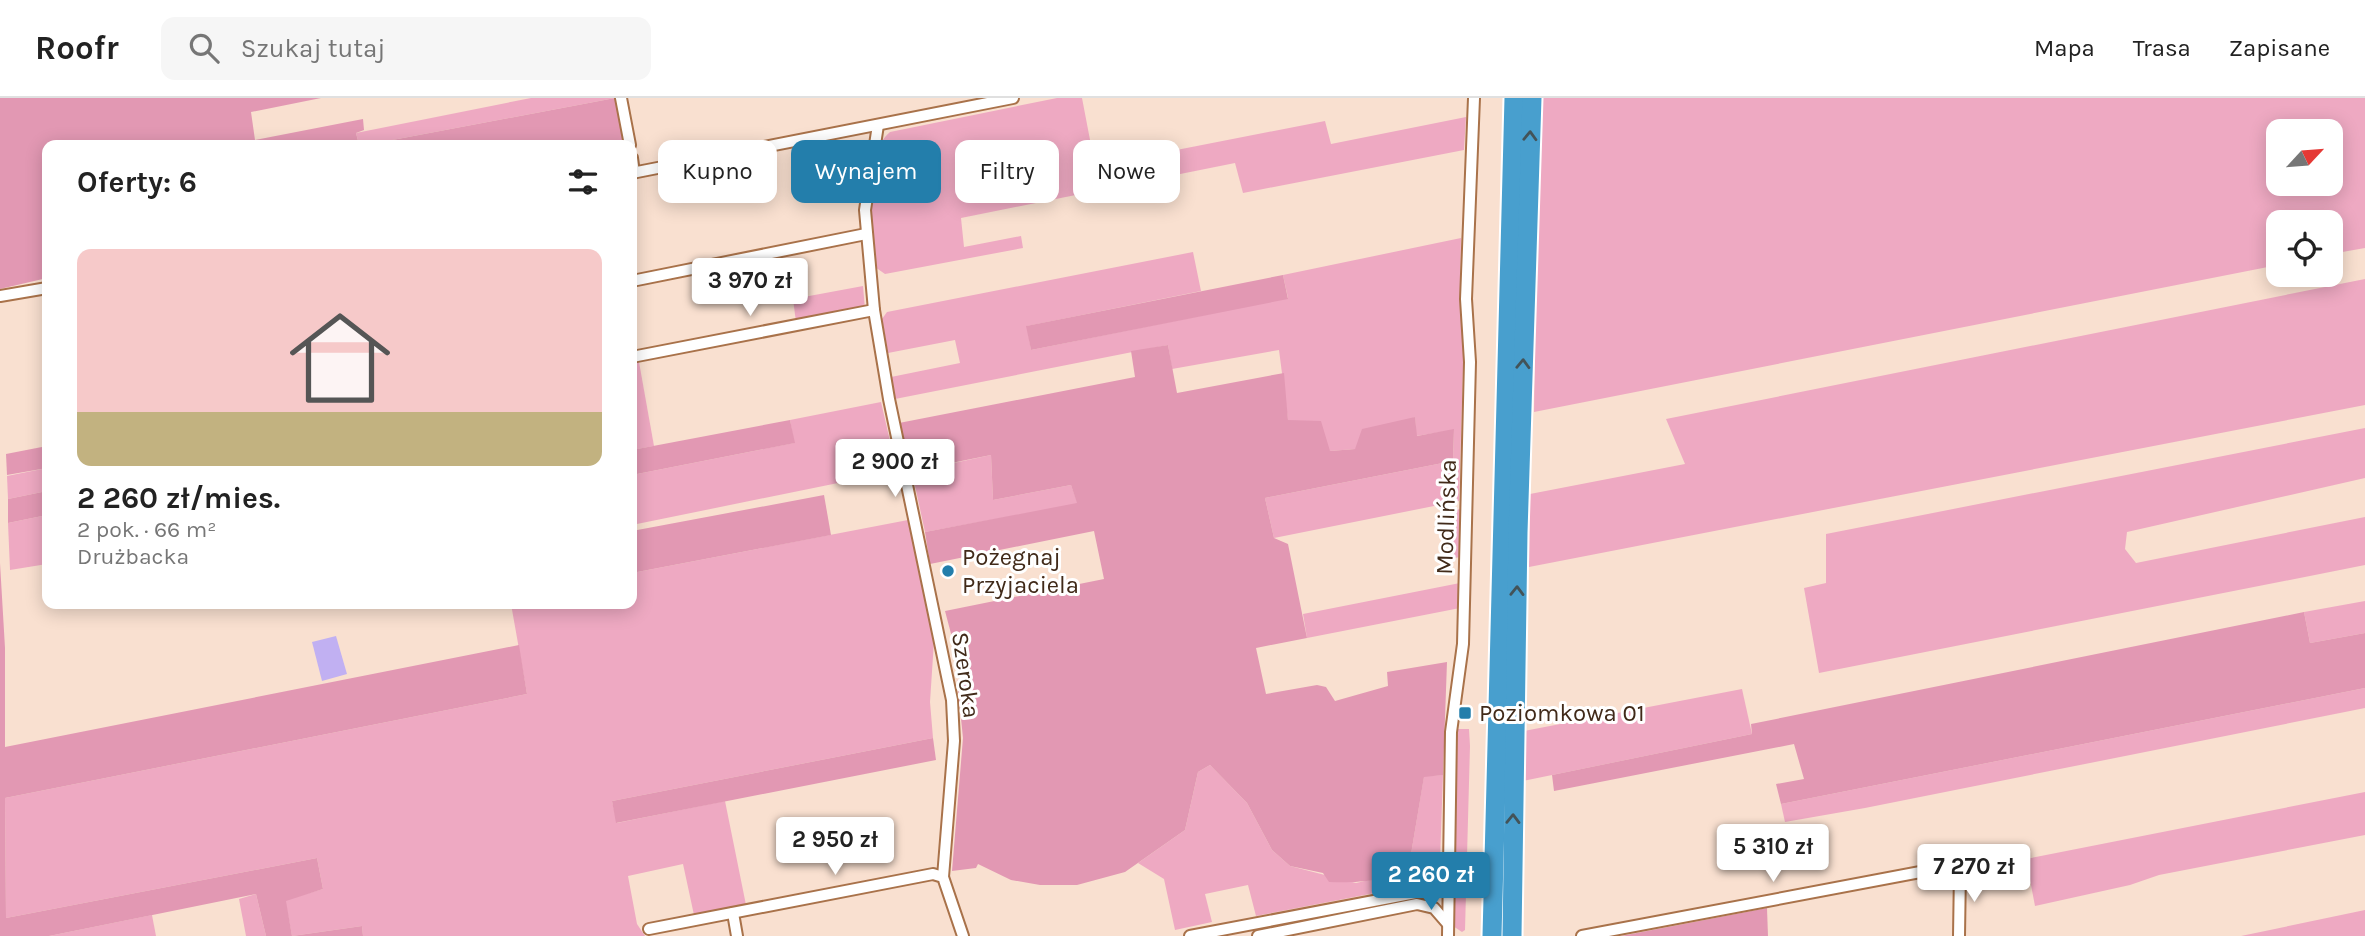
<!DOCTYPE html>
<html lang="pl">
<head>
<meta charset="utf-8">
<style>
	body { margin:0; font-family:Karla,sans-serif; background:#f6f6f6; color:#222; height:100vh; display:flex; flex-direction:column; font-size:26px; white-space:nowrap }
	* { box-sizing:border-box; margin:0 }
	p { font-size:23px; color:#767676 }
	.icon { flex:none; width:38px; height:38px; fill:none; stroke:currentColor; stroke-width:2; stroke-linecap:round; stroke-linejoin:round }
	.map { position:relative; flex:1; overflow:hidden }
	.sheet { position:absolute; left:42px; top:42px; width:595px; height:469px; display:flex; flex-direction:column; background:#fff; border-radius:14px; box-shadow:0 4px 18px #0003 }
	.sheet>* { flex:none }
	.guide { position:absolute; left:658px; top:42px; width:665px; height:63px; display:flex; gap:14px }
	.needle { width:46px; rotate:64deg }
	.tools { position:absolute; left:2266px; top:21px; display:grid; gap:14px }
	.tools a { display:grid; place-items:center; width:77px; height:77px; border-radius:14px; background:#fff; box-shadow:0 4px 18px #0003; font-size:35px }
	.price { position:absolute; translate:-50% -60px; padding:0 16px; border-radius:7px; background:#fff; color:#222; font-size:23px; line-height:46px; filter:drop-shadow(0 2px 4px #0008) }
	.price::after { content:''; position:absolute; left:50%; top:42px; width:21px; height:16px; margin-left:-10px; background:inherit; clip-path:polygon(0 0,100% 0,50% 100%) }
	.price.selected { background:#237eab; color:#fff }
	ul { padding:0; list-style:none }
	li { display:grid; align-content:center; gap:14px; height:371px; padding:0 35px }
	li span { display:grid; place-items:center; height:217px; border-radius:14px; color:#555 }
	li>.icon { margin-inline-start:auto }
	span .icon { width:126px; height:126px; fill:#fffc; stroke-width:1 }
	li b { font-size:30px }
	h2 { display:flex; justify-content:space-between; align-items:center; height:84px; padding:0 35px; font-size:30px }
	.chip { padding:0 24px; border-radius:14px; background:#fff; box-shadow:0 4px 18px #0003; font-size:24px; line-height:63px }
	.chip.selected { background:#237eab; color:#fff }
	header { display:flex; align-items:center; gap:42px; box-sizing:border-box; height:98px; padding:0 35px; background:#fff; border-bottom:2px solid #e0e0e0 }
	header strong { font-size:33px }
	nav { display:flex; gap:38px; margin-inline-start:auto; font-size:24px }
	.search { width:490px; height:63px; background:#f6f6f6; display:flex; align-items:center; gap:18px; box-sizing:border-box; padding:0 24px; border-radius:14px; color:#767676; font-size:26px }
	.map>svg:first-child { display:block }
	.green { fill:#eea9c2; fill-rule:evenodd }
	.forest { fill:#e298b3 }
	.water { fill:#c1b0f2 }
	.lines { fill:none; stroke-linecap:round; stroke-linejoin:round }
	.street-casing { stroke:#a9724a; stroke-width:14 }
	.highway-casing { stroke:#fff; stroke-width:23 }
	.street { stroke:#fff; stroke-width:10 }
	.highway { stroke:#489fce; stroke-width:19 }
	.oneway { stroke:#435358 }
	.poi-dot { fill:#237eab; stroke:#fff; stroke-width:2.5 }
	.labels { text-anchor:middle; stroke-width:6; stroke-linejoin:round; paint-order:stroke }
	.street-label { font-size:24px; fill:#412a19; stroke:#fff }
	.poi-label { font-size:24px; fill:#412a19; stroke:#fff; text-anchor:start }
</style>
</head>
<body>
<header>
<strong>Roofr</strong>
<div class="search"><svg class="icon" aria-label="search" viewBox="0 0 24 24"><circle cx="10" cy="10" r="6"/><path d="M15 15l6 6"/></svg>Szukaj tutaj</div>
<nav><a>Mapa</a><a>Trasa</a><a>Zapisane</a></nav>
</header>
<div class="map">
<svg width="2365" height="838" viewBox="0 0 2365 838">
	<rect width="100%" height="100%" fill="#f9e0d0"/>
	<g class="green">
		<polygon points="531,0 615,0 366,47 359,47 356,35"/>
		<path d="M 1057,0 L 1082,0 L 1095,68 L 1325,23 L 1331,46 L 1466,19 L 1464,52 L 1243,95 L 1235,65 L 961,120 L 964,149 L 1021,138 L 1023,150 L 885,176 L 875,169 C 873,136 862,56 890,34 Z"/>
		<path d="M 1538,0 L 2365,0 L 2365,150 L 2331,156 L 2331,124 L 2278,124 L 2278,167 L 1534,314 ZM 2278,33 L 2331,33 L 2331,86 L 2278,86 Z"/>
		<polygon points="1461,140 1460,202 1464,237 1459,403 1274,440 1265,400 1453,363 1454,332 1416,338 1415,319 1355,351 1330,353 1288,322 1279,252 1172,271 1168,247 895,301 891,279 960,265 955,242 888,255 882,221 887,214 1193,154 1201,193 1027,228 1031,252 1288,200 1283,177"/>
		<polygon points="2365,181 2365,307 1529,469 1530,396 1685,366 1666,321"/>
		<polygon points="863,188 865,211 796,224 793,201"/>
		<polygon points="639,264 654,348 632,352 632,265"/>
		<polygon points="881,304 897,373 632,427 632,377 794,345 790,322"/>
		<polygon points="2365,330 2365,380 2127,434 2125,451 2136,465 2365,419 2365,467 1819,575 1804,490 1826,485 1826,436"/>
		<polygon points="991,357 993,402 1071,387 1078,406 925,434 912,374"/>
		<polygon points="47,370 47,393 8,401 7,378"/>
		<polygon points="1460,411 1460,459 1449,461 1452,413"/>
		<polygon points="47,417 47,466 10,472 8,425"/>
		<polygon points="908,422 934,543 930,604 933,640 612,703 617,725 725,703 746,807 694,817 683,766 628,778 637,826 645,838 363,838 362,828 292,838 285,802 323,791 317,760 6,820 5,700 527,596 511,506 632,506 632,475"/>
		<polygon points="1460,485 1460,510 1307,540 1303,516"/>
		<polygon points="2365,503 2365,535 2310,545 2304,514"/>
		<polygon points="2365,590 2365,610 1865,710 1785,724 1781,706"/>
		<polygon points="1742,591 1752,636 1523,683 1524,633"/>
		<polygon points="1457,631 1469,631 1470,648 1465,832 1462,834 1450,826 1454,801"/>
		<polygon points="1210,667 1247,705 1272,752 1290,768 1356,785 1397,776 1401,790 1256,818 1248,787 1205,796 1212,824 1175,832 1164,781 1138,765 1185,732 1198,674"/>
		<polygon points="1443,677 1440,762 1409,768 1424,678"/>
		<polygon points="2365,694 2365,737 2159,777 2130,787 2035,808 2026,761"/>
		<polygon points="256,796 266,838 246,838 239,801"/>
		<polygon points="2365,812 2365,838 2241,838"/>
		<polygon points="152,817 156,838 49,838"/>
	</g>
	<g class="forest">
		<polygon points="0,0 321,0 251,14 255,42 363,21 364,32 356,35 359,47 47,47 47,180 0,191"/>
		<polygon points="615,0 624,47 366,47"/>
		<polygon points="1283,177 1288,201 1031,252 1026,228"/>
		<path d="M 1168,247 L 1177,295 L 1284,275 L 1288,322 L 1321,323 L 1330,353 L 1355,351 L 1362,331 L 1415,319 L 1417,338 L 1454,331 L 1453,363 L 1265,400 L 1274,440 L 1288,446 L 1307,540 L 1256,550 L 1266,596 L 1317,587 L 1326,589 L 1335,603 L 1388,588 L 1387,574 L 1447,564 L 1443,677 L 1424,679 L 1409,768 C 1386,784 1356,785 1329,784 L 1323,775 L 1290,768 L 1272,752 L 1247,705 L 1210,667 L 1198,674 L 1185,732 L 1125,774 L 1077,787 L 1040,787 L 1011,782 L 978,766 L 976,770 L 952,773 L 963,640 L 957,582 L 963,581 L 945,513 L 1104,481 L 1094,433 L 930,466 L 925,434 L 1077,405 L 1071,387 L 993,402 L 991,357 L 912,373 L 899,325 L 1135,279 L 1131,253 Z"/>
		<polygon points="790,322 795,345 632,377 632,352"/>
		<polygon points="47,348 47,370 7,377 6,356"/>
		<polygon points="47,393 47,417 8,425 8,401"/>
		<polygon points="824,397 831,437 632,475 632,433"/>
		<polygon points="0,465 5,550 5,649 519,547 527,596 5,700 6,820 317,760 323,791 286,803 292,838 362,828 363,838 266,838 256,796 49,838 0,838"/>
		<polygon points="2304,514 2310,545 2365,535 2365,590 1781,706 1776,686 1804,681 1794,646 1554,693 1552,677 1752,636 1751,626"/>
		<polygon points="933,640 936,662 616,725 612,703"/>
		<polygon points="1767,810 1768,838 1621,838"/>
	</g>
	<polygon class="water" points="336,538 347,576 322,583 312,544"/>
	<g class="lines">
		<g class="street-casing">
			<g id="street">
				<polyline points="621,0 630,47"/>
				<polyline points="878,27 865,112 874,212 889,301 952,602 954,643 943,779"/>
				<polyline points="632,60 634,75"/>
				<polyline points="632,75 1013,0"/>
				<polyline points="632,183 866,136"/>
				<polyline points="0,198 47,190"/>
				<polyline points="632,259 874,212"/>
				<polyline points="733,815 737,838"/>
				<polyline points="649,831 933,776 943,779 963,838"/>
				<polyline points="1190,838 1447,789"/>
				<polyline points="1258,838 1417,806 1434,810 1447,825"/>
				<polyline points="1448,838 1451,634 1463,546 1470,264 1466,201 1474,0"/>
				<polyline points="1582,838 1952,768 1960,772 1959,838"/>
			</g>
		</g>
		<g class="highway-casing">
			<g id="highway">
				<polyline points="1492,838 1514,0"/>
				<polyline points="1512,838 1518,434 1532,0"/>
			</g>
		</g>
		<use href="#street" class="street"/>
		<use href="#highway" class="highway"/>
	</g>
	<defs><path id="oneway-chevron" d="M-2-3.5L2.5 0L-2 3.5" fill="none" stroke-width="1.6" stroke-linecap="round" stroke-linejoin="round" transform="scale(1.75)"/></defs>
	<g class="oneway">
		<use href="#oneway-chevron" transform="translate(1530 38) rotate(-88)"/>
		<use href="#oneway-chevron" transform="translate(1523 266) rotate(-88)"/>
		<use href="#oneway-chevron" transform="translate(1517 493) rotate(-89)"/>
		<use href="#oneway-chevron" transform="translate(1513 721) rotate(-89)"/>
	</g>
	<g class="poi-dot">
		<circle cx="948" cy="473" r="7"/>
		<rect x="1458" y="608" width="14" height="14" rx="3.5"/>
	</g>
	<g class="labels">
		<g class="street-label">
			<text transform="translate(1446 419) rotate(-88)" y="8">Modlińska</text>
			<text transform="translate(966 577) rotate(82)" y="8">Szeroka</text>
		</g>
		<g class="poi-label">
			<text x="962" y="467">Pożegnaj<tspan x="962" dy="28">Przyjaciela</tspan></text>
			<text x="1479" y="623">Poziomkowa 01</text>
		</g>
	</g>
</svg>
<div class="tools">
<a><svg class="needle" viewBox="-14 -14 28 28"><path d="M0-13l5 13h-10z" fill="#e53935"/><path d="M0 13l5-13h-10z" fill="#767676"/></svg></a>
<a><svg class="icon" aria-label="locate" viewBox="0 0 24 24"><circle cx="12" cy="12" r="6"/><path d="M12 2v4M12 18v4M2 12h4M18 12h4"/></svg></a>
</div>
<b class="price" style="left:750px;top:220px">3 970 zł</b>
<b class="price" style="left:895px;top:401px">2 900 zł</b>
<b class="price" style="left:835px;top:779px">2 950 zł</b>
<b class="price" style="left:1773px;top:786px">5 310 zł</b>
<b class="price" style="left:1974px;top:806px">7 270 zł</b>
<b class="price selected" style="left:1431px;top:814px">2 260 zł</b>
<div class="guide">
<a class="chip">Kupno</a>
<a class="chip selected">Wynajem</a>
<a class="chip">Filtry</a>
<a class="chip">Nowe</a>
</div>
<section class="sheet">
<h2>Oferty: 6<svg class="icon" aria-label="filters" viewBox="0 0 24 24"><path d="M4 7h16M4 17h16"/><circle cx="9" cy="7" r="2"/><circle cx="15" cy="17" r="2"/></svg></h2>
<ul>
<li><span style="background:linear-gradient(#f6c9c9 75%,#c2b280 0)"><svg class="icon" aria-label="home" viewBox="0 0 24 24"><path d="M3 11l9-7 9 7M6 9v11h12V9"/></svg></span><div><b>2 260 zł/mies.</b><p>2 pok. · 66 m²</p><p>Drużbacka</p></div></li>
</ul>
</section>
</div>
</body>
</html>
